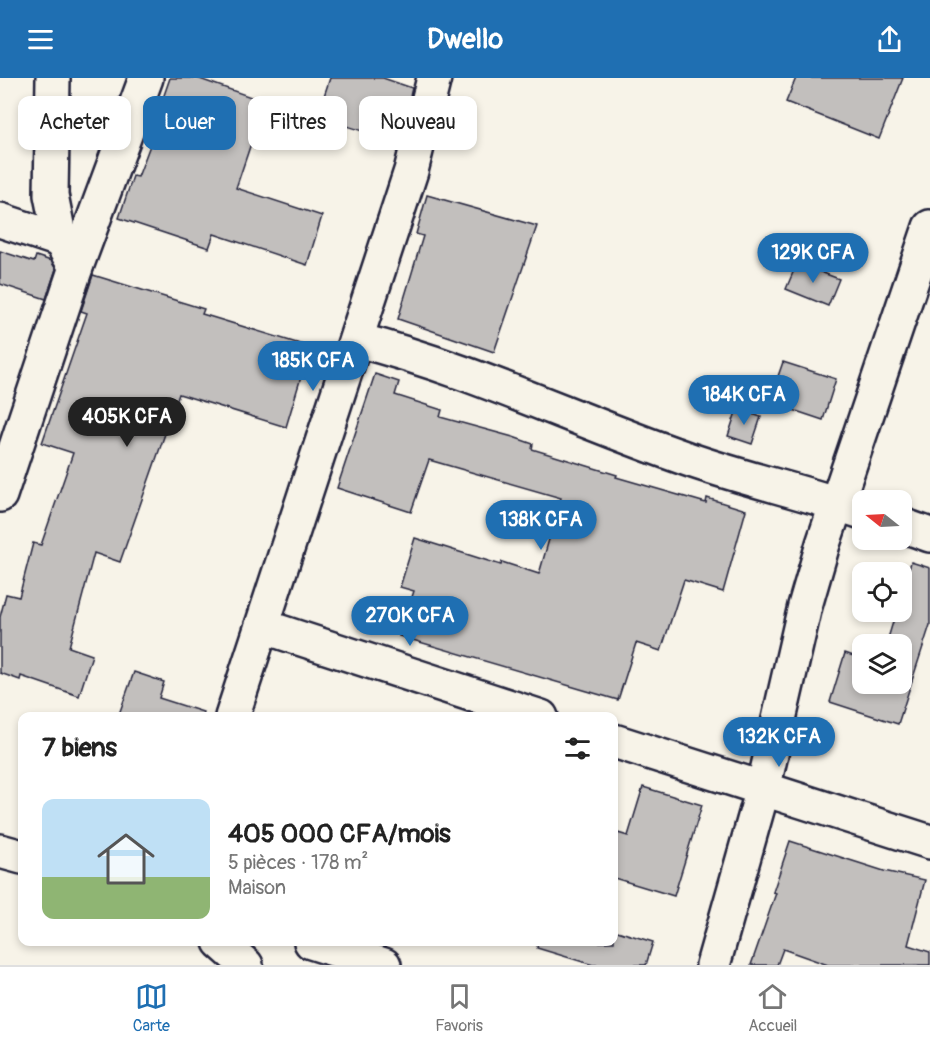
<!DOCTYPE html>
<html lang="fr">
<head>
<meta charset="utf-8">
<style>
	body { margin:0; font-family:Pangolin,sans-serif; background:#f6f6f6; color:#222; height:100vh; display:flex; flex-direction:column; font-size:22px; white-space:nowrap }
	* { box-sizing:border-box; margin:0 }
	p { font-size:20px; color:#767676 }
	.icon { flex:none; width:33px; height:33px; fill:none; stroke:currentColor; stroke-width:2; stroke-linecap:round; stroke-linejoin:round }
	.map { position:relative; flex:1; overflow:hidden }
	.details { position:absolute; left:18px; top:634px; width:600px; height:234px; display:flex; flex-direction:column; background:#fff; border-radius:12px; box-shadow:0 3px 9px #0003 }
	.details>* { flex:none }
	.banner { position:absolute; left:18px; top:18px; width:600px; height:54px; display:flex; gap:12px }
	.needle { width:39px; rotate:288deg }
	.tools { position:absolute; left:852px; top:412px; display:grid; gap:12px }
	.tools a { display:grid; place-items:center; width:60px; height:60px; border-radius:12px; background:#fff; box-shadow:0 3px 9px #0003; font-size:30px }
	.price { position:absolute; translate:-50% -51px; padding:0 14px; border-radius:21px; background:#1f6fb2; color:#fff; font-size:20px; line-height:39px; filter:drop-shadow(0 2px 3px #0008) }
	.price::after { content:''; position:absolute; left:50%; top:36px; width:18px; height:14px; margin-left:-9px; background:inherit; clip-path:polygon(0 0,100% 0,50% 100%) }
	.price.on { background:#222; color:#fff }
	ul { padding:0; list-style:none }
	li { display:flex; align-items:center; gap:18px; height:150px; padding:0 24px }
	li+li { border-top:2px solid #e0e0e0 }
	li span { display:grid; place-items:center; flex:none; width:168px; height:120px; border-radius:12px; color:#555 }
	li>.icon { margin-inline-start:auto }
	span .icon { width:72px; height:72px; fill:#fffc; stroke-width:1 }
	li b { font-size:26px }
	h2 { display:flex; justify-content:space-between; align-items:center; height:72px; padding:0 24px; font-size:26px }
	.pill { padding:0 21px; border-radius:12px; background:#fff; box-shadow:0 3px 9px #0003; font-size:21px; line-height:54px }
	.pill.on { background:#1f6fb2; color:#fff }
	header { display:flex; justify-content:space-between; align-items:center; height:78px; padding:0 24px; background:#1f6fb2; color:#fff; font-size:27px; font-weight:700 }
	.tab-bar { display:flex; justify-content:space-around; align-items:center; height:84px; border-top:2px solid #e0e0e0; background:#fff; font-size:16px; color:#767676 }
	.tab-bar a { display:grid; justify-items:center; gap:3px }
	.tab-bar .on { color:#1f6fb2 }
	.map>svg:first-child { display:block }
	.building { fill:#c2bfbd; stroke:#22223b; stroke-width:1.5 }
	.lines { fill:none; stroke-linecap:round; stroke-linejoin:round }
	.minor-casing { stroke:#22223b; stroke-width:38 }
	.minor { stroke:#f7f3e8; stroke-width:33 }
</style>
</head>
<body>
<header><svg class="icon" aria-label="menu" viewBox="0 0 24 24"><path d="M4 6h16M4 12h16M4 18h16"/></svg>Dwello<svg class="icon" aria-label="share" viewBox="0 0 24 24"><path d="M12 15V3M7 8l5-5 5 5M5 13v7h14v-7"/></svg></header>
<div class="map">
<svg width="930" height="887" viewBox="0 0 930 887">
	<rect width="100%" height="100%" fill="#f7f3e8"/>
	<filter id="ink" filterUnits="userSpaceOnUse"><feTurbulence type="fractalNoise" baseFrequency=".0167" numOctaves="2"/><feDisplacementMap in="SourceGraphic" scale="12" xChannelSelector="R" yChannelSelector="G"/><feConvolveMatrix kernelMatrix="1 2 1 2 8 2 1 2 1" color-interpolation-filters="sRGB"/></filter>
	<g filter="url(#ink)">
		<g class="building">
			<polygon points="170,0 197,0 265,24 236,110 322,138 307,187 214,156 209,170 119,140 133,98 138,99 166,25 162,23"/>
			<polygon points="330,0 383,0 412,10 399,64 317,39"/>
			<polygon points="796,0 903,0 879,61 786,24"/>
			<polygon points="427,117 537,148 494,274 398,241 423,158 416,156"/>
			<polygon points="0,173 34,184 36,178 51,183 56,191 46,221 0,206"/>
			<polygon points="797,185 839,201 828,228 786,211"/>
			<polygon points="93,197 204,231 202,236 310,269 286,349 179,316 120,484 94,475 69,569 92,577 79,618 21,598 20,602 0,595 0,539 6,516 19,519 33,465 41,467 73,375 42,365 87,235 81,233"/>
			<polygon points="783,284 836,301 823,342 769,324"/>
			<polygon points="375,296 399,304 395,317 442,332 440,339 513,359 533,366 532,371 617,397 616,399 706,425 707,420 746,432 723,514 684,502 661,573 636,565 618,622 399,558 414,513 400,509 415,460 501,487 502,484 539,496 561,420 429,382 411,434 337,410"/>
			<polygon points="737,331 761,339 752,366 728,358"/>
			<polygon points="911,484 930,490 930,547 898,646 830,624 845,575 862,581 862,606 902,606 902,567 886,567 896,534 902,534 902,516"/>
			<polygon points="134,594 164,604 159,620 203,634 202,639 118,639"/>
			<polygon points="643,709 702,727 674,818 614,800 614,770 618,755 628,758"/>
			<polygon points="790,763 884,793 925,802 908,867 930,874 930,887 828,887 783,871 777,887 751,887 776,815 773,814"/>
			<polygon points="614,852 653,864 646,887 593,887 537,870 538,864 614,864"/>
		</g>
		<g class="lines">
			<g class="minor-casing">
				<g id="minor">
					<polyline points="53,0 51,117 60,162 76,189"/>
					<polyline points="0,142 60,162"/>
					<path d="M 357,262 C 468,290 571,340 679,378 C 739,400 802,413 862,434"/>
					<polyline points="0,417 76,189 146,0"/>
					<polyline points="902,447 930,457"/>
					<polyline points="262,548 541,639"/>
					<polyline points="232,639 411,93 434,0"/>
					<polyline points="614,663 930,764"/>
					<polyline points="0,773 22,779"/>
					<polyline points="220,864 246,887"/>
					<polyline points="311,864 384,887"/>
					<polyline points="713,887 763,711 805,528 823,466 930,149"/>
				</g>
			</g>
			<use href="#minor" class="minor"/>
		</g>
	</g>
</svg>
<div class="tools">
<a><svg class="needle" viewBox="-14 -14 28 28"><path d="M0-13l5 13h-10z" fill="#e53935"/><path d="M0 13l5-13h-10z" fill="#767676"/></svg></a>
<a><svg class="icon" aria-label="locate" viewBox="0 0 24 24"><circle cx="12" cy="12" r="6"/><path d="M12 2v4M12 18v4M2 12h4M18 12h4"/></svg></a>
<a><svg class="icon" aria-label="layers" viewBox="0 0 24 24"><path d="M12 4l9 5-9 5-9-5zM3 14l9 5 9-5"/></svg></a>
</div>
<b class="price" style="left:813px;top:206px">129K CFA</b>
<b class="price" style="left:313px;top:314px">185K CFA</b>
<b class="price" style="left:744px;top:348px">184K CFA</b>
<b class="price on" style="left:127px;top:370px">405K CFA</b>
<b class="price" style="left:541px;top:473px">138K CFA</b>
<b class="price" style="left:410px;top:569px">270K CFA</b>
<b class="price" style="left:779px;top:690px">132K CFA</b>
<div class="banner">
<a class="pill">Acheter</a>
<a class="pill on">Louer</a>
<a class="pill">Filtres</a>
<a class="pill">Nouveau</a>
</div>
<section class="details">
<h2>7 biens<svg class="icon" aria-label="filters" viewBox="0 0 24 24"><path d="M4 7h16M4 17h16"/><circle cx="9" cy="7" r="2"/><circle cx="15" cy="17" r="2"/></svg></h2>
<ul>
<li><span style="background:linear-gradient(#bfe0f5 65%,#8fb573 0)"><svg class="icon" aria-label="home" viewBox="0 0 24 24"><path d="M3 11l9-7 9 7M6 9v11h12V9"/></svg></span><div><b>405 000 CFA/mois</b><p>5 pièces · 178 m²</p><p>Maison</p></div></li>
</ul>
</section>
</div>
<nav class="tab-bar">
<a class="on"><svg class="icon" aria-label="map" viewBox="0 0 24 24"><path d="M3 6l6-2 6 2 6-2v14l-6 2-6-2-6 2zM9 4v14M15 6v14"/></svg>Carte</a>
<a><svg class="icon" aria-label="saved" viewBox="0 0 24 24"><path d="M7 4h10v16l-5-4-5 4z"/></svg>Favoris</a>
<a><svg class="icon" aria-label="home" viewBox="0 0 24 24"><path d="M3 11l9-7 9 7M6 9v11h12V9"/></svg>Accueil</a>
</nav>
</body>
</html>
